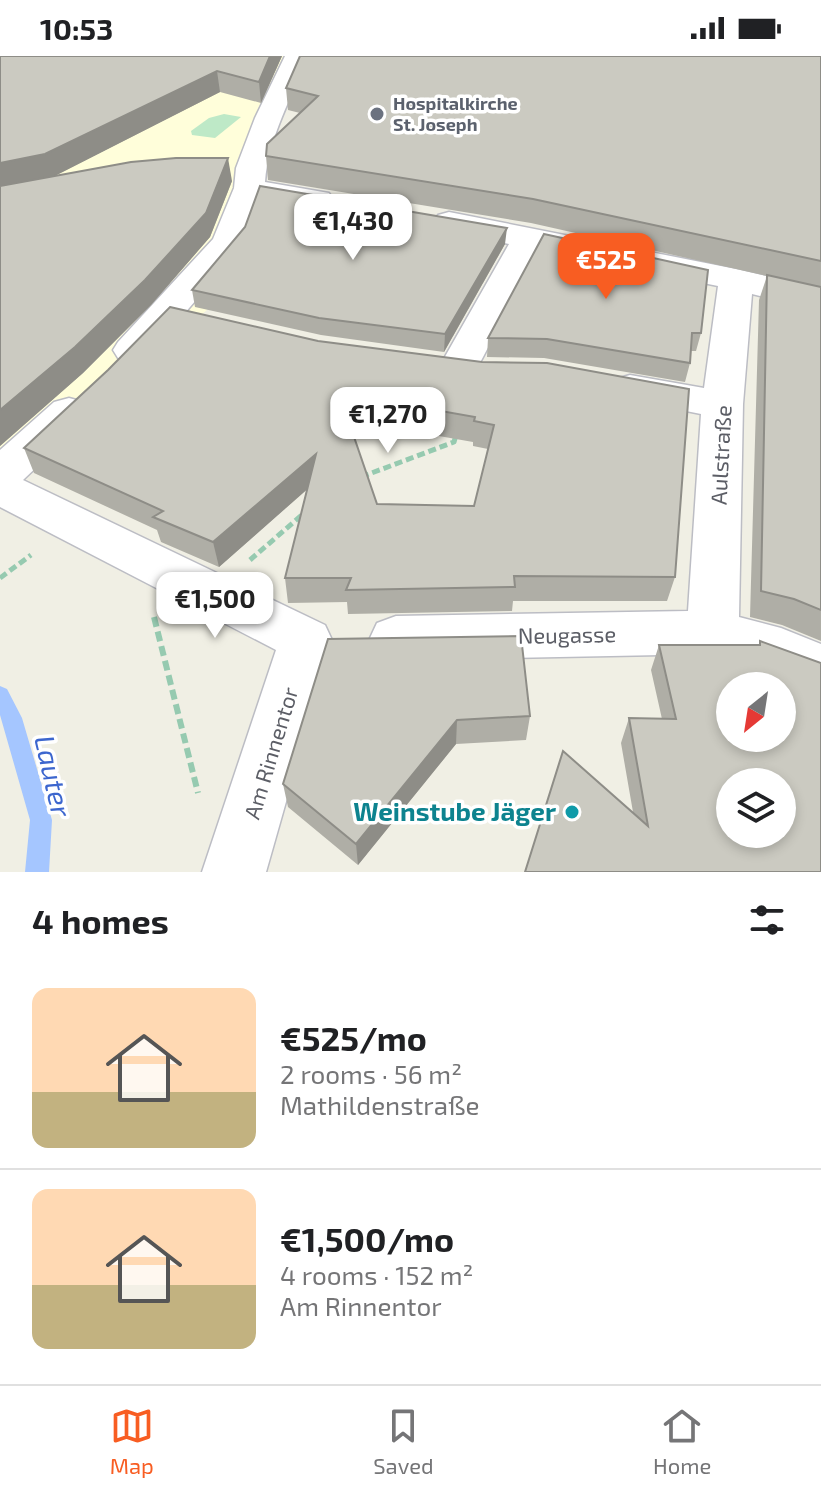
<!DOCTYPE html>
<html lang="en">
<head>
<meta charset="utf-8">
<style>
	body { margin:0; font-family:"Exo 2",sans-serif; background:#f2f2f2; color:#202124; height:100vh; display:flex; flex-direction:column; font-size:30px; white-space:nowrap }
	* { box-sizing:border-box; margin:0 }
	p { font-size:26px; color:#757577 }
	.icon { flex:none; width:44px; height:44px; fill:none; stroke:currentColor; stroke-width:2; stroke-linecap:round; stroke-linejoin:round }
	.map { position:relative; height:816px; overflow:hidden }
	.side { display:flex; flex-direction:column; background:#fff; flex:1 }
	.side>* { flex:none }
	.needle { width:52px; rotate:210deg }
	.buttons { position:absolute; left:716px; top:616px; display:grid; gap:16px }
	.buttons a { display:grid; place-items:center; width:80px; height:80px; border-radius:50%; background:#fff; box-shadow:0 4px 12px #0003; font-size:40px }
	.price { position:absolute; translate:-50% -68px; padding:0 18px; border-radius:16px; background:#fff; color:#222; font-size:26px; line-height:52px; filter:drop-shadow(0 2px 4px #0008) }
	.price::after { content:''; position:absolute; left:50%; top:48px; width:24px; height:18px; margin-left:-12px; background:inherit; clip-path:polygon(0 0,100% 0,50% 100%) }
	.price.active { background:#f85d22; color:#fff }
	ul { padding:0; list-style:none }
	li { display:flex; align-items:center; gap:24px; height:200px; padding:0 32px }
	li+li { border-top:2px solid #e0e0e0 }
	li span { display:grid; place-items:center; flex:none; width:224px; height:160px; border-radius:16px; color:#555 }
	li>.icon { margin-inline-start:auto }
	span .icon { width:96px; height:96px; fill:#fffc; stroke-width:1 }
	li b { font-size:34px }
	h2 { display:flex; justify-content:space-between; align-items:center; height:96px; padding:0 32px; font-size:34px }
	.status { display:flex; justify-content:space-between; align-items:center; height:56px; padding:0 40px; background:#fff; direction:ltr }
	.status svg { height:22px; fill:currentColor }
	.dock { display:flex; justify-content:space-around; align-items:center; height:112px; border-top:2px solid #e0e0e0; background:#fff; font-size:22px; color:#757577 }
	.dock a { display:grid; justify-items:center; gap:4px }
	.dock .active { color:#f85d22 }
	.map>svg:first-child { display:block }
	.commercial { fill:#fffeda }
	.green { fill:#bee9c7 }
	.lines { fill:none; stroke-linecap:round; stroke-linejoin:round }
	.stream { fill:#a5c6ff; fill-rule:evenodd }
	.street-casing { stroke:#bcbdc4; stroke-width:3 }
	.path-far1 { stroke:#96cab0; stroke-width:5; stroke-dasharray:8 4; stroke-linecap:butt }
	.path { stroke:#96cab0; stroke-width:6; stroke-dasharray:10 5; stroke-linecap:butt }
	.street { fill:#fff; fill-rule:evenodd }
	.wall { fill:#afaea6; fill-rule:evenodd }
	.shaded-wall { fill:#8e8d87 }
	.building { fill:#cbcac1; stroke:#8e8d87; stroke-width:2; fill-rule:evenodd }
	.worship-dot { fill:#6b7280; stroke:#fff; stroke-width:3 }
	.culture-dot { fill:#0f9aa8; stroke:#fff; stroke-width:3 }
	.labels { text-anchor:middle; stroke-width:7; stroke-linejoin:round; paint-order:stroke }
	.far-worship-label { font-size:18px; font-weight:bold; fill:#5b616d; stroke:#fff; text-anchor:start }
	.street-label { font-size:22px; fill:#5c5e66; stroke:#fff }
	.near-culture-label { font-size:26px; font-weight:bold; fill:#0d838f; stroke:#fff; text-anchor:end }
	.near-water-label { font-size:28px; font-style:italic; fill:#3c66ce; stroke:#fff }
</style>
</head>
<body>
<div class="status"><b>10:53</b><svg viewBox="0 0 49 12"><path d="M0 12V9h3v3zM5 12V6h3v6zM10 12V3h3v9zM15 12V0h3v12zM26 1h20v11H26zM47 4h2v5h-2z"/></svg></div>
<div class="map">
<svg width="821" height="816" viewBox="0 0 821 816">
	<rect width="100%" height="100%" fill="#f0efe4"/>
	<polygon class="commercial" points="222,0 298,0 207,254 0,427 0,98"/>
	<polygon class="green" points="224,58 241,61 215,82 192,79 191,75 209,62"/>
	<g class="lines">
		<polygon class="stream" points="0,630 7,633 22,662 52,764 49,816 25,816 30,764 0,659"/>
		<g class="street-casing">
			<g id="street">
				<path d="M 285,0 L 309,0 C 292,39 268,83 265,126 L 329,137 L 334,144 L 329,151 L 318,153 L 260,143 L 240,193 L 146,302 L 132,306 L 118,302 L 113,294 L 118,286 L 213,183 L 234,132 L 236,112 L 255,62 Z"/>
				<polygon points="449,156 736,213 821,233 821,255 752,238 743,348 739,561 781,572 821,588 821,637 768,613 713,598 396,604 377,597 370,582 377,567 396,560 688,555 701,358 616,341 610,332 616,323 630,319 704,332 718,230 539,194 472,322 458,325 444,322 438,313 509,188 438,173 433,166 438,159"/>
				<polygon points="69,342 84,346 90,356 84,366 23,424 325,569 332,584 266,816 202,816 276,594 0,451 0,394 54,346"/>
			</g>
		</g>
		<g class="path-far1">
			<polyline points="361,421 454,386 456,379"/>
			<polyline points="250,504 303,458"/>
			<polyline points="0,522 31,499"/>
		</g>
		<polyline class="path" points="154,561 198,737"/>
		<use href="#street" class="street"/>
	</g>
	<g class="wall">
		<polygon points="0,0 282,0 261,47 220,36 54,120 232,125 210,181 151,249 83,317 0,390"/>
		<polygon points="821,0 821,585 782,569 750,561 759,244 767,220 531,167 268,124 266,100 300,57 288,54 286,32"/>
		<polygon points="505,188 444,296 321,279 195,251 192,234"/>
		<polygon points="701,277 696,295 691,295 690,307 685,326 544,302 487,301 488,282"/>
		<path d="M 318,285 L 482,306 L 675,521 L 667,545 L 513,545 L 512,555 L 348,558 L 347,546 L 288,547 L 285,522 L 307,433 L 219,511 L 161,486 L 157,474 L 34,417 L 24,392 ZM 348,364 L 473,386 L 473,390 L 488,393 L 474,450 L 377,448 Z"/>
		<polygon points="328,583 530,660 526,684 456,688 358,809 288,751 283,728"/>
		<polygon points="760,585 821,816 525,816 633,756 621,687 629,662 662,663 651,614 659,589 759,589"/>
	</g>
	<g class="shaded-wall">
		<polygon points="270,0 282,0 261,47 259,26"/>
		<polygon points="217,15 220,36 51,122 0,132 0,107"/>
		<polygon points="228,102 232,125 210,181 151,249 83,317 0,390 0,354"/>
		<polygon points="507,172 505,188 444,296 445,278"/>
		<polygon points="316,398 319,423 219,511 213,486"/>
		<polygon points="457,664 456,688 358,809 356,788"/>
	</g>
	<g class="building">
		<polygon points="0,0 270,0 259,26 217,15 45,98 0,107"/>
		<polygon points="300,0 821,0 821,205 533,143 266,100 267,88 318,40 286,32"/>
		<polygon points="176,102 228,102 206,157 145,224 75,291 0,354 0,130 131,106"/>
		<polygon points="260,130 507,172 445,278 319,262 192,234 245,171"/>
		<polygon points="544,178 708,214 701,277 692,277 690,307 547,283 488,282"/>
		<polygon points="767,219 821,231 821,554 794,543 761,535"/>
		<path d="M 170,251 L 318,285 L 482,306 L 547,307 L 689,333 L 675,521 L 514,520 L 515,531 L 346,534 L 351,522 L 285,522 L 316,398 L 213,486 L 153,461 L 163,455 L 24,392 L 108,314 ZM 339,337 L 475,361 L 474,365 L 494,369 L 474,450 L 377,448 Z"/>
		<polygon points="521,580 530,660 457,664 356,788 283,728 328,583"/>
		<path d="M 760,585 L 821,607 L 821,816 L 525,816 L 563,695 L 648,770 L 629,662 L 676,663 L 659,589 L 760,589 ZM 730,630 L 782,630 L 782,682 L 730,682 ZM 730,726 L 782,726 L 782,778 L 730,778 Z"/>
	</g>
	<circle class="worship-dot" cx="377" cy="58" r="8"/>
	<circle class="culture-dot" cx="572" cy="756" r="8"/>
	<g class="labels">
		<g class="far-worship-label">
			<text x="393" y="54">Hospitalkirche<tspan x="393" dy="21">St. Joseph</tspan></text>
		</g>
		<g class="street-label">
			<text transform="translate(721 399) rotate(-87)" y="8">Aulstraße</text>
			<text transform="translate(567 579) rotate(-1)" y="8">Neugasse</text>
			<text transform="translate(271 697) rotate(-73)" y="8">Am Rinnentor</text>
		</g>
		<g class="near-culture-label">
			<text x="556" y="765">Weinstube Jäger</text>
		</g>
		<g class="near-water-label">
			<text transform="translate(53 720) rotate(77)" y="10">Lauter</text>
		</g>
	</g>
</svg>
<div class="buttons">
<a><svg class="needle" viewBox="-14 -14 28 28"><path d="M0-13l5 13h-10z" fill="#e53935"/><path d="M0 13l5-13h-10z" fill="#757577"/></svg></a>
<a><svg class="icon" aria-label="layers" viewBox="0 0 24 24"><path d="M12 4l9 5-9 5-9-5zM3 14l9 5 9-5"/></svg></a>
</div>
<b class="price" style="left:353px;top:206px">€1,430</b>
<b class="price active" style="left:606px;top:245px">€525</b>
<b class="price" style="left:388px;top:399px">€1,270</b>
<b class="price" style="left:215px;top:584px">€1,500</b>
</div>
<section class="side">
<h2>4 homes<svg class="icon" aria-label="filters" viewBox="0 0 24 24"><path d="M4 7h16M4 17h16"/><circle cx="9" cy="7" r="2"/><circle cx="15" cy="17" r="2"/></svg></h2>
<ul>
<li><span style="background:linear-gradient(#ffd9b3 65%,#c2b280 0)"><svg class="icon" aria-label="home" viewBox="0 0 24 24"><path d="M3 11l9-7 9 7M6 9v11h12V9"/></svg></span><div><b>€525/mo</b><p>2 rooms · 56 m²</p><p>Mathildenstraße</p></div></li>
<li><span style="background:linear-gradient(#ffd9b3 60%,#c2b280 0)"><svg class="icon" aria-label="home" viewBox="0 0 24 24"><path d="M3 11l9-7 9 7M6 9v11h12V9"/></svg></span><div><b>€1,500/mo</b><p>4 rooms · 152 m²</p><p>Am Rinnentor</p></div></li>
</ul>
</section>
<nav class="dock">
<a class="active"><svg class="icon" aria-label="map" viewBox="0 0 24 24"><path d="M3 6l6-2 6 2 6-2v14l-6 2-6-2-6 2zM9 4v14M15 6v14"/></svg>Map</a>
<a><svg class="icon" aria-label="saved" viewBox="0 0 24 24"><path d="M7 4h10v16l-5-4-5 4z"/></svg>Saved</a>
<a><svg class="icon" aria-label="home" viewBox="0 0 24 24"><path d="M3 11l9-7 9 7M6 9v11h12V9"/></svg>Home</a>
</nav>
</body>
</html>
